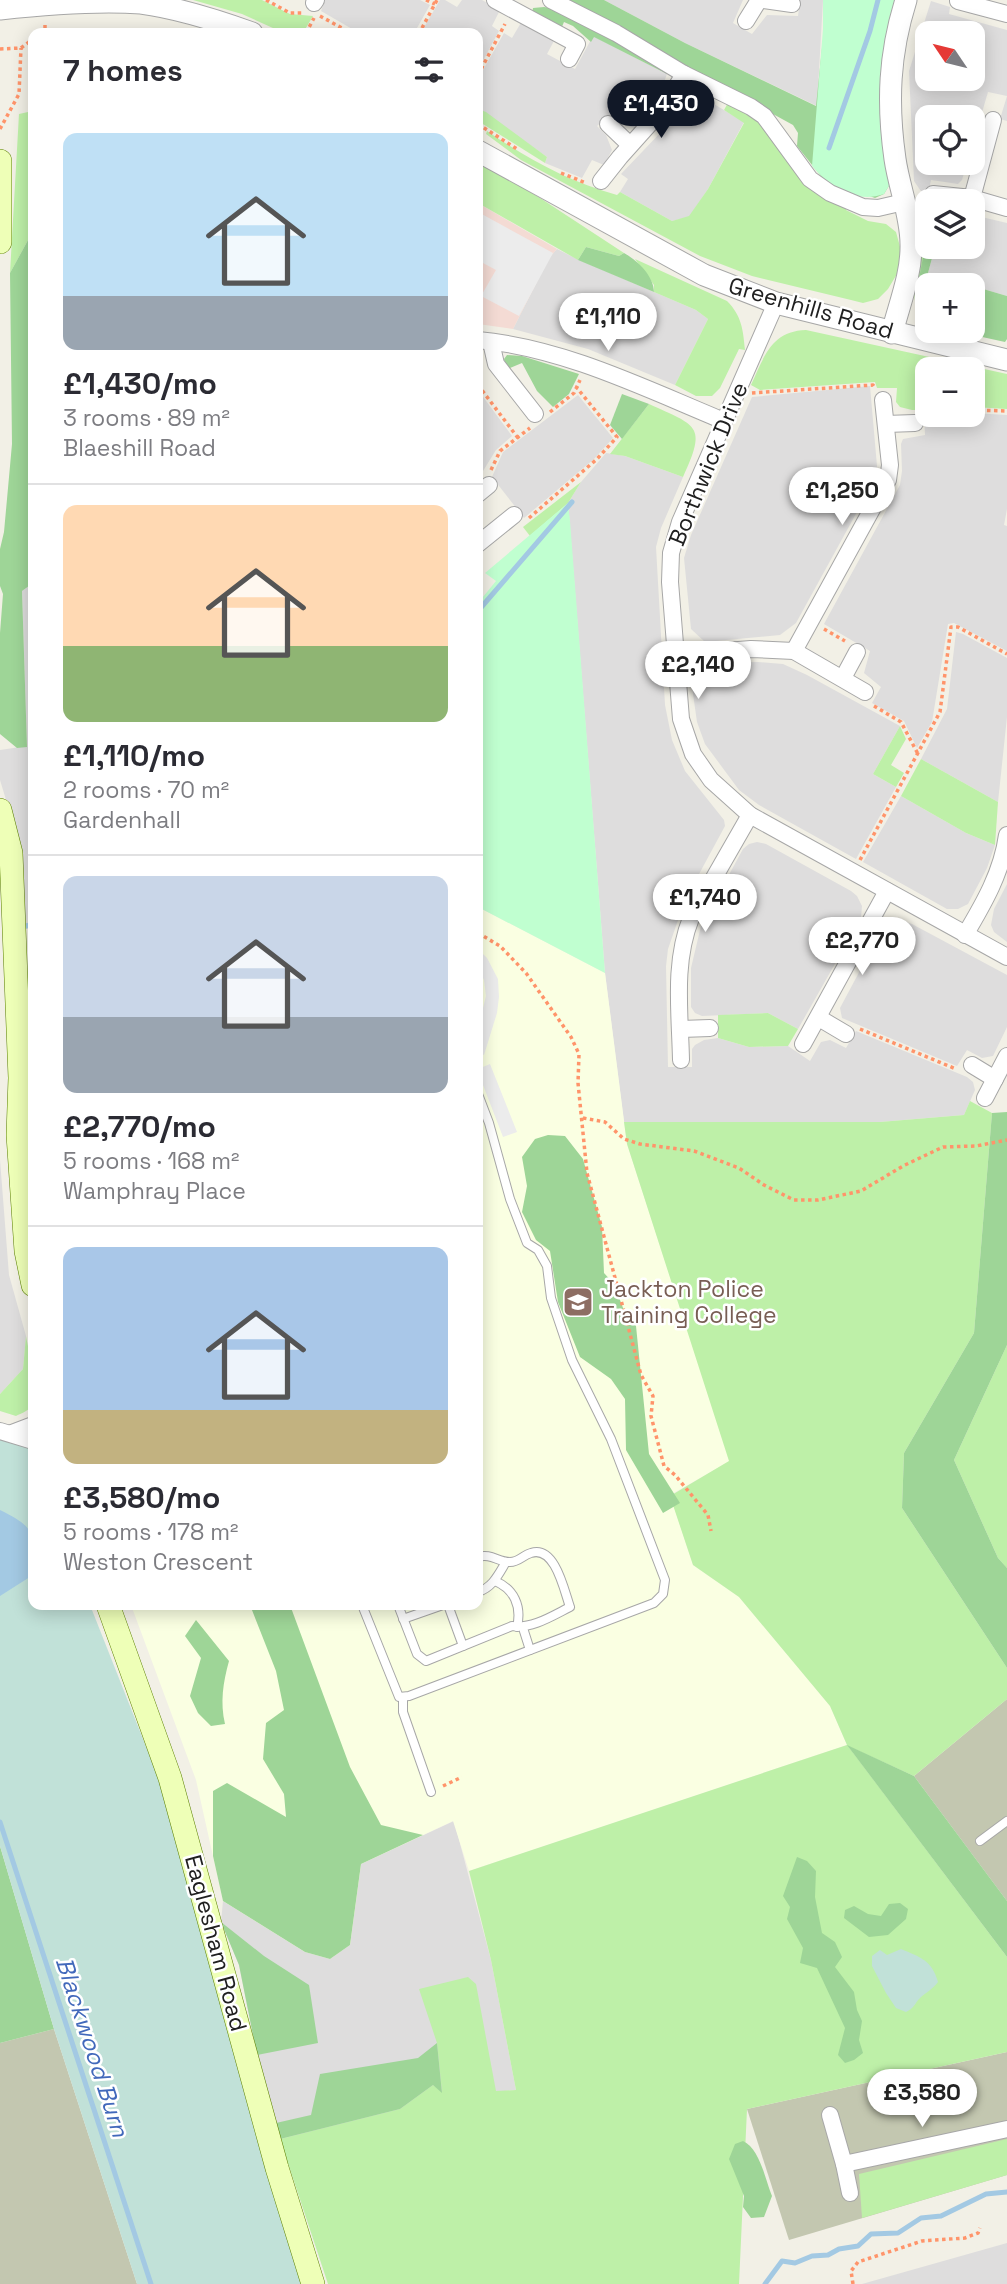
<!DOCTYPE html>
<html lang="en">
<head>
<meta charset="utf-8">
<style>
	body { margin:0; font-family:"Space Grotesk",sans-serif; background:#f7f7f7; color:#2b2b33; height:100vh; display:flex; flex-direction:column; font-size:26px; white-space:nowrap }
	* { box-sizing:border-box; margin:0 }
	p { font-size:23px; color:#7c7c81 }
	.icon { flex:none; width:38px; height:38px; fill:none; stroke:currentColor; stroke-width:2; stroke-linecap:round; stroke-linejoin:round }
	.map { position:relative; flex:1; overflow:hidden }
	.side { position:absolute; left:28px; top:28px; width:455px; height:1582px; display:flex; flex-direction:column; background:#fff; border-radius:14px; box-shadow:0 4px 18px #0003 }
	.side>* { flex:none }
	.needle { width:46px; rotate:305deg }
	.tools { position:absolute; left:915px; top:21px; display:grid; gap:14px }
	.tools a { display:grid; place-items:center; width:70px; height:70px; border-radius:14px; background:#fff; box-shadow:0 4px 18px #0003; font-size:35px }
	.price { position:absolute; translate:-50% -60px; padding:0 16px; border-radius:24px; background:#fff; color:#222; font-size:23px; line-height:46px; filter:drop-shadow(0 2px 4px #0008) }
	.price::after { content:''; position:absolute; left:50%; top:42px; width:21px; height:16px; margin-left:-10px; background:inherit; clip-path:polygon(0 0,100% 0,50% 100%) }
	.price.selected { background:#111827; color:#fff }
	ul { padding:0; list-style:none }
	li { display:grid; align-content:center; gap:14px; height:371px; padding:0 35px }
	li+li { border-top:2px solid #e1e1e2 }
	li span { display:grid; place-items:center; height:217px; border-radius:14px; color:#555 }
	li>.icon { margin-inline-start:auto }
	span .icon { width:126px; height:126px; fill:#fffc; stroke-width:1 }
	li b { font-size:30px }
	h2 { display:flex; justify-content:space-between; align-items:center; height:84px; padding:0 35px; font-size:30px }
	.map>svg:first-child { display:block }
	.residential { fill:#dedddd; fill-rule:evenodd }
	.commercial { fill:#f4dbd4 }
	.education { fill:#faffe2 }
	.construction { fill:#c3c7b0 }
	.grass { fill:#bef0a8 }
	.forest { fill:#9ed597 }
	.wetland { fill:#c1e1d8 }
	.park { fill:#c0ffd0 }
	.parking { fill:#ececec }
	.water { fill:#a3c9e3 }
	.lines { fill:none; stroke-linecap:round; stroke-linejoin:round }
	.stream { stroke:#a3c9e3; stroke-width:5 }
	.service-casing { stroke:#a7a7a7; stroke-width:10 }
	.minor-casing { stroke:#a7a7a7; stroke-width:18 }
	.tertiary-casing { stroke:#a7a7a7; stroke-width:23 }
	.secondary-casing { stroke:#5a7f00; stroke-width:24 }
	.path { stroke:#ff946a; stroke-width:3.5; stroke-dasharray:3.5 3.5; stroke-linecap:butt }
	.service { stroke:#fff; stroke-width:8 }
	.minor { stroke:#fff; stroke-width:16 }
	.tertiary { stroke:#fff; stroke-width:21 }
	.secondary { stroke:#eeffb7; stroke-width:23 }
	.labels { text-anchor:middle; stroke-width:5; stroke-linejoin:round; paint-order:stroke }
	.street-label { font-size:23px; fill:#202020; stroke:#fff }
	.education-label { font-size:23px; fill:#785e54; stroke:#fff; text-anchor:start }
	.water-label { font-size:24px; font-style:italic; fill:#4269bb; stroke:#fff }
</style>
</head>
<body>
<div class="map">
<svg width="1007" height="2284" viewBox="0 0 1007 2284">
	<rect width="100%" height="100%" fill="#f2f0e6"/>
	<g class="residential">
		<polygon points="325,0 420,0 430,5 417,28 422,31 440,0 445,0 457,7 462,0 482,0 500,10 492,26 499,31 478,70 478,33 359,33 321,11"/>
		<polygon points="604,0 743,0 733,23 752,34 767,15 798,16 800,0 823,0 817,106 685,43"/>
		<path d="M 931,1 L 950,7 L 949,14 L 1007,30 L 1007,121 L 1000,119 L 1007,96 L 988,92 L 973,143 L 973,117 L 928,117 L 928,163 L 967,163 L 962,180 L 958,184 L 931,180 L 927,200 L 914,181 L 909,71 ZM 928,33 L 973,33 L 973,79 L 928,79 Z"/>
		<polygon points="522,21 555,39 547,54 575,69 593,36 667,74 660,93 641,123 635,128 626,125 612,113 597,126 606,135 612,150 604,165 592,160 582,178 545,163 547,157 478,109 478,79 504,33 512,38"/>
		<polygon points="683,92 697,94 744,122 708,189 689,217 672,221 620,192 628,179 621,174 663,130 676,102"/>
		<polygon points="973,215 1007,223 1007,296 928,273 935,247 973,247"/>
		<polygon points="557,249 575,258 696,310 708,319 675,385 588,349 513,329 549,258"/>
		<polygon points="870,386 877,466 874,481 796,623 780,635 705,642 691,629 684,558 691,535 752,397"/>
		<polygon points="478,390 512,436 496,450 483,471 478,475"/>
		<polygon points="578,395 613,438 594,459 524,518 492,477 503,452"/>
		<polygon points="973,413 1007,415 1007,509 1004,525 1007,526 1007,651 954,623 948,624 932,722 917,748 904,721 872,703 881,687 864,673 870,651 824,624 900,485 902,471 901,444 903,439 925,435 924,415"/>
		<polygon points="606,453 625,456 683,477 661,528 656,547 665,705 672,740 685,771 724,820 725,826 685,900 668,949 666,966 668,1067 692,1067 692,1049 695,1045 704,1040 718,1038 749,1047 788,1046 810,1061 821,1042 830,1040 846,1048 856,1031 967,1077 973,1082 975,1090 964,1115 880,1122 624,1122 605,973 568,503 581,482"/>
		<polygon points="33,583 33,928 26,929 20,846 0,780 0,750 27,746 22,591"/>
		<polygon points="956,632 963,634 1007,658 1007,717 998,802 921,759 947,709"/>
		<polygon points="758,662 783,664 807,675 900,726 873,774 896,787 856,859 759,805 739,790 705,744 697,722 692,687 694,677 702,669 715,663"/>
		<polygon points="901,796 966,833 995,845 987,868 968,904 958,909 947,909 863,862"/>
		<polygon points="757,842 766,844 851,891 857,896 862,906 861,918 798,1029 768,1013 702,1016 695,1013 691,1007 691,968 701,926 743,849 749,844"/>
		<polygon points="1007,884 1007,942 994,932 991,925 994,909"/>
		<polygon points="900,920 912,924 1007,975 1007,1027 993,1056 982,1058 967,1050 957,1066 842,1018 840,1008 880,933 893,922"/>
		<polygon points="0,1160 9,1275 26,1336 23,1369 0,1394"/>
		<polygon points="454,1821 491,1960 516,2090 496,2092 280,2139 257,2055 239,1965 221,1922 223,1901 305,1952 350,1945 361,1864"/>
		<polygon points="1007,2243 1007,2284 862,2284"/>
	</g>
	<polygon class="commercial" points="478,203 557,249 549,258 513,329 478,324"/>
	<polygon class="education" points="478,907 605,973 627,1144 730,1461 670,1495 693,1565 739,1597 830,1706 847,1745 469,1871 453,1821 361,1864 350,1945 330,1959 305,1952 223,1901 196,1780 131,1605 478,1605"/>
	<g class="construction">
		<polygon points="1007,1699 1007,1901 914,1776"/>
		<polygon points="54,2029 137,2284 0,2284 0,2043"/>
		<polygon points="1007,2052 1007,2175 789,2240 747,2109"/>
	</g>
	<g class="grass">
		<polygon points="193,0 262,0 290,14 313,16 303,33 284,33 242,14"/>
		<polygon points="33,79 33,231 10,273 19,114 28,112"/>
		<path d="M 729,101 L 756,117 L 795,172 L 811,188 L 846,205 L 846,210 L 868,221 L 886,224 L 896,232 L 902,254 L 897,274 L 888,289 L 878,299 L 863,303 L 851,300 L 752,276 L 700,256 L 521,160 L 486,134 L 487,131 C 528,159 569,182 617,195 L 620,192 L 672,221 L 689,216 L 708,189 L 744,123 L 724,110 Z"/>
		<polygon points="478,109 486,112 547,157 545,163 478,121"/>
		<polygon points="478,162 537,196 624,253 619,256 586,247 578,260 478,203"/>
		<polygon points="923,205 927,206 927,238 921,286 927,289 927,320 915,301 914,291 916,221 921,220 919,213"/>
		<path d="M 635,259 L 727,301 C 742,316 743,330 745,350 L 739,349 L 720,388 L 712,396 L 696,396 L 675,385 L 708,319 L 696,310 L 654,292 L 654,285 Z"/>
		<path d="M 806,330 L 1007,374 L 1007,409 L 973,407 L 973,369 L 928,369 L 927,410 L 912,410 L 900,407 L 896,402 L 897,388 L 877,388 L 875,382 L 760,390 L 751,385 C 764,357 771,331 806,330 Z"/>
		<path d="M 649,404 C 696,426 708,424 683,477 L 625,456 L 610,454 Z"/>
		<polygon points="581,482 568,503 530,536 523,527"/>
		<polygon points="900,726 906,739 891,765 904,773 896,787 873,774"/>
		<polygon points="921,759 998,802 995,845 966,833 901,796"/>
		<polygon points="768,1013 798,1029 788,1046 749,1047 718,1038 718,1015"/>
		<polygon points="970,1101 992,1113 974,1333 904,1453 902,1508 1007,1668 1007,1699 914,1776 848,1746 1007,1957 1007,2052 747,2109 739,2284 328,2284 280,2139 400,2109 433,2085 442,2092 437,2043 419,1989 468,1977 476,1984 496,2091 516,2090 491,1960 469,1871 847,1745 830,1706 739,1597 693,1565 670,1496 729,1461 627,1144 624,1122 880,1122 964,1115"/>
		<path d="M 26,1336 C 29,1353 38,1387 33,1403 C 31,1410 22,1413 16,1416 L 0,1411 L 0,1394 L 23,1369 Z"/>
		<polygon points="1007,1345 1007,1568 998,1558 954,1460"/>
		<polygon points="1007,2139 1007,2175 862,2218 859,2174"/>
	</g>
	<g class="forest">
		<polygon points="566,0 604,0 685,43 816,106 822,48 890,21 882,61 890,184 884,194 875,198 824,180 797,146 798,133 793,125"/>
		<polygon points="544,7 564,10 665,68 667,74 594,37 591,42 573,26 564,22 561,29 532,14 533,8"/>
		<polygon points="33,231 33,583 22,591 27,747 17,748 0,734 0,633 3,594 0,586 0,549 4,532 12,444 10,273"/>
		<polygon points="927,238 928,247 935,247 928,273 970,285 928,285 927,289 921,286 919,278"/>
		<path d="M 586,247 L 619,256 L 624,253 C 637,260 654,276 654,292 L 578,260 Z"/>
		<polygon points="973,286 1007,296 1007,339 1005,342 964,333 961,331 973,331"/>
		<polygon points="507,355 522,356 579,374 569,394 553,407 537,391 522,363 510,368 505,364 504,359"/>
		<polygon points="622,394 649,404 622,439 610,425"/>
		<polygon points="1007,1112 1007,1345 954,1460 998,1558 1007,1568 1007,1668 902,1508 904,1453 974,1333 992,1113"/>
		<polygon points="548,1135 565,1136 583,1159 602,1227 604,1273 614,1284 623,1308 636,1326 649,1454 680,1503 663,1513 626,1450 625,1399 611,1379 580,1357 558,1302 550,1251 536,1240 522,1212 527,1186 522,1157 535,1139"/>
		<polygon points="250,1605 290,1605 350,1767 381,1825 423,1835 361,1864 350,1945 330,1959 305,1952 223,1901 213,1856 213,1791 227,1783 286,1817 284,1794 263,1759 266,1723 284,1710 276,1671"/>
		<path d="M 196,1620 L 229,1661 C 223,1683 220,1702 225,1724 L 211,1726 L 198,1713 L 190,1696 L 201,1658 L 185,1636 Z"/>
		<polygon points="847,1745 914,1776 1007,1901 1007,1957"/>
		<polygon points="0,1846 54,2029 0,2043"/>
		<polygon points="797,1857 807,1861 816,1871 815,1897 822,1933 835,1942 842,1957 835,1967 854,1992 857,2010 862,2021 859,2040 863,2053 854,2060 845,2063 838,2055 845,2028 817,1968 800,1963 803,1948 787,1919 790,1907 783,1896"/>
		<polygon points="900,1903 908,1909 906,1919 888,1935 869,1937 844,1918 845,1910 854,1906 868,1914 881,1916 889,1904"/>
		<polygon points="221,1922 264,1956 309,1985 318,2043 257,2055 239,1965"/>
		<polygon points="437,2043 442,2093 433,2085 400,2109 280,2139 276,2123 311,2115 320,2074 418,2058"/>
		<path d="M 743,2141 C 760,2149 765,2179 772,2196 L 764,2217 L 751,2218 L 743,2207 L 744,2196 L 729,2159 L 735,2144 Z"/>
	</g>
	<g class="wetland">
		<polygon points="0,1439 25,1445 33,1451 33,1605 90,1605 162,1787 303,2284 137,2284 54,2029 0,1846"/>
		<path d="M 901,1949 C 920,1957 932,1960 938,1982 C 932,1990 926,1992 919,1999 C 914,2005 914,2008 906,2012 L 896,2008 L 886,1993 L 872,1966 L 872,1956 L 880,1950 L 887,1955 Z"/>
	</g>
	<g class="park">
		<path d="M 823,0 L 896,0 L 882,61 L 890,184 L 884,194 C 856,204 830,187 812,166 L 823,29 Z"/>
		<polygon points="568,503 570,521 605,973 478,907 478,603 496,581 485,573"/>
	</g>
	<g class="parking">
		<polygon points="478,212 553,253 519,316 481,296 496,270 483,263 478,271"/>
		<polygon points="479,950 487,958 498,979 499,997 497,1013 484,1055 478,1053 478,1028 486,996 484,980 478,968"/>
		<polygon points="490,1064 517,1132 503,1137 478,1072 478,1069"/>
	</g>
	<path class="water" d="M 0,1510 C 39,1529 33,1534 33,1575 L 0,1596 Z"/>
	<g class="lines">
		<g class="stream">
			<polyline points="829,148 870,31 878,0"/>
			<polyline points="478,611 572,502"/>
			<polyline points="19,928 33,924"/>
			<polyline points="0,1822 151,2284"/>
			<polyline points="765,2284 782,2261 795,2263 812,2256 828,2255 839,2249 858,2246 871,2234 898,2233 921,2218 941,2216 986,2194 1007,2192"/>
		</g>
		<g class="service-casing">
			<g id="service">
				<polyline points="478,985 478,997"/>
				<path d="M 495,1581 C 514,1589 522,1606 517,1627"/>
				<path d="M 478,1592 C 493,1587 498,1575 506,1562"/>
				<polyline points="362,1605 399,1697 409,1696 654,1603 663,1594 665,1580 611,1439 572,1360 551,1298 547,1266 538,1250 527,1243 510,1199 489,1123 478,1094"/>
				<path d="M 398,1605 L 417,1654 L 426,1661 L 512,1626 C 532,1629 552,1616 570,1607 C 564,1590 555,1545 531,1553 C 523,1555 519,1562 510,1562 C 498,1562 491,1553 478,1557"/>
				<polyline points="448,1605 463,1646"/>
				<polyline points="403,1619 443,1605"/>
				<polyline points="523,1628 530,1650"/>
				<polyline points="403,1697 403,1712 431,1792"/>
				<polyline points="980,1841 1007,1821"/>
			</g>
		</g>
		<g class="minor-casing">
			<g id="minor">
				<polyline points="495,0 577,44 569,59"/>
				<polyline points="551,0 616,33 684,74 751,107 764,116 810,179 830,193 863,207 878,208 904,202"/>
				<polyline points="764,0 792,4"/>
				<polyline points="958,1 1007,14"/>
				<polyline points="314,3 316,0"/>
				<polyline points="746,21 759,0"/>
				<polyline points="608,124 630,145"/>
				<polyline points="601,181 620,157 663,109 684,74"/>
				<polyline points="933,194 972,198 1007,208"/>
				<polyline points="972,198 993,120"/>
				<polyline points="776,303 680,522 671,553 670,582 681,719 693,754 711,780 750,815 1007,957"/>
				<path d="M 478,340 C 564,348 644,388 724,421"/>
				<polyline points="491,342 496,364 535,414"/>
				<polyline points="886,424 915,423"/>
				<polyline points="478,494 489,485"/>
				<polyline points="478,544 514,515"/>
				<polyline points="794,651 888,480 890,465 883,400"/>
				<polyline points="676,655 751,649 794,651 865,692"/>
				<polyline points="843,678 857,652"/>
				<path d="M 965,935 C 984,903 1002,872 1007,835"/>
				<polyline points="819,1018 846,1034"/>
				<polyline points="681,1029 710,1028"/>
				<polyline points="803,1044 887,891"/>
				<path d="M 681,1060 C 680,1012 673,963 691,918 L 750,815"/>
				<polyline points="972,1065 995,1079"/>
				<polyline points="985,1098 1007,1056"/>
				<polyline points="0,1431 33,1441"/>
				<polyline points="12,1433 33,1425"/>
				<polyline points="830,2115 844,2164 850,2193"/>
				<polyline points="844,2164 1007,2129"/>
			</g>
		</g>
		<g class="tertiary-casing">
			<g id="tertiary">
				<path d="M 0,9 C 45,4 96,0 141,3 C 179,8 216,20 252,33"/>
				<polyline points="478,151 704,275 776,303 1007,360"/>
				<path d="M 892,333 C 899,305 912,273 911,244 C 911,216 899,187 895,159 C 887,103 889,54 906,0"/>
			</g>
		</g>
		<g class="secondary-casing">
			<g id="secondary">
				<polyline points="0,161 0,242"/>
				<polyline points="0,810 11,853 20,1078 18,1135 26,1251 33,1285"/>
				<polyline points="108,1605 170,1778 277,2168 313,2284"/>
			</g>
		</g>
		<g class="path">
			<polyline points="266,0 290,13 302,13"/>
			<polyline points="426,0 435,4"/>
			<polyline points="320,16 351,33"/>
			<polyline points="422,28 437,0"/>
			<polyline points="40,33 45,29 45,23"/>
			<polyline points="306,33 314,18"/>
			<polyline points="0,49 21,48 33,39"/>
			<polyline points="478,75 505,24"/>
			<polyline points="478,124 517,149"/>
			<polyline points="0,129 19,94 21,48"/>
			<polyline points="561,173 586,183"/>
			<polyline points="478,385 518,438"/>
			<polyline points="752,393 873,385 875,388"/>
			<polyline points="973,410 1007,411"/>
			<polyline points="550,412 574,393 580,380"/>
			<polyline points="491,470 500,451 530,428"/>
			<polyline points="529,518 597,459 617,437 577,388"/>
			<polyline points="824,629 845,641"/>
			<polyline points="874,706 901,722 918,754"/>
			<polyline points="860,860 940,712 951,627 958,627 1007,654"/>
			<polyline points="478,933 500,946 526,973 571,1037 579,1054 578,1083 587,1173 641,1375 653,1396 651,1416 664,1466 675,1475 708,1515 711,1531"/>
			<polyline points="860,1029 956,1069"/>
			<polyline points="583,1118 605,1122 624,1139 640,1144 694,1151 739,1168 764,1185 794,1200 818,1200 861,1191 903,1166 943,1147 976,1146 1007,1140"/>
			<polyline points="443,1786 462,1777"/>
			<polyline points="853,2284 851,2271 858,2262 922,2241 965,2238 978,2233 980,2228"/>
		</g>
		<use href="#service" class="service"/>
		<use href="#minor" class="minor"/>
		<use href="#tertiary" class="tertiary"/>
		<use href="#secondary" class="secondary"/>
	</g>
	<defs>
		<g id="university-square" transform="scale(1.575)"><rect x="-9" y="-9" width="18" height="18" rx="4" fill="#8d6e63" stroke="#fff"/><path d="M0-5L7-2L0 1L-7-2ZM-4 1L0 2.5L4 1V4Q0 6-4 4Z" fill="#fff"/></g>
	</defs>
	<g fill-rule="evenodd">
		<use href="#university-square" x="578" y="1302"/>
	</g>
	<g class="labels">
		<g class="street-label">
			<text transform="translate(811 308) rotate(16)" y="8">Greenhills Road</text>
			<text transform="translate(708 464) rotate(-68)" y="8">Borthwick Drive</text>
			<text transform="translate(216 1943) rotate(75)" y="8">Eaglesham Road</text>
		</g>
		<g class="education-label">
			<text x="601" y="1297">Jackton Police<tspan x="601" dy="26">Training College</tspan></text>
		</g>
		<g class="water-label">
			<text transform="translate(92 2047) rotate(72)" y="8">Blackwood Burn</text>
		</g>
	</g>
</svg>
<div class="tools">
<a><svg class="needle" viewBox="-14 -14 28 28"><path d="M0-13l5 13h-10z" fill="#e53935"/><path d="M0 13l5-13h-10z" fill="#7c7c81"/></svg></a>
<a><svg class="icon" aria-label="locate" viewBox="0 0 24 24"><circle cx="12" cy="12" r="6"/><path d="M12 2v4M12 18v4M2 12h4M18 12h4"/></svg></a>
<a><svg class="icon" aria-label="layers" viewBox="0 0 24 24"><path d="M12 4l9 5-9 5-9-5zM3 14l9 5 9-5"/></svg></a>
<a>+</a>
<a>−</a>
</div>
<b class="price selected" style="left:661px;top:140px">£1,430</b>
<b class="price" style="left:608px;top:353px">£1,110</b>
<b class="price" style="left:842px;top:527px">£1,250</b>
<b class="price" style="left:698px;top:701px">£2,140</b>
<b class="price" style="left:705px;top:934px">£1,740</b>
<b class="price" style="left:862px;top:977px">£2,770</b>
<b class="price" style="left:922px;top:2129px">£3,580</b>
<section class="side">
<h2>7 homes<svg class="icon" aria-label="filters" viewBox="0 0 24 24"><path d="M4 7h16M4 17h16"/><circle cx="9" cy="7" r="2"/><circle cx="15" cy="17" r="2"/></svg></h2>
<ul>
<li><span style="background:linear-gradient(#bfe0f5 75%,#9aa5b1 0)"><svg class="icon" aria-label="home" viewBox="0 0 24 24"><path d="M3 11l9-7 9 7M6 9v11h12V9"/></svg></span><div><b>£1,430/mo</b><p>3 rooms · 89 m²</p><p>Blaeshill Road</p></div></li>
<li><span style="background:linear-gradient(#ffd9b3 65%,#8fb573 0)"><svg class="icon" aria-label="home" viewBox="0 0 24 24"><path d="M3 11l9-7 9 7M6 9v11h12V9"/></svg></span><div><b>£1,110/mo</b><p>2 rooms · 70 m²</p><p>Gardenhall</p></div></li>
<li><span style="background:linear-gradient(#c9d6e8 65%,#9aa5b1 0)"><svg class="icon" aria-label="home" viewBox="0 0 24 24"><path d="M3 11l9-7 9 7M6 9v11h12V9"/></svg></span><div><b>£2,770/mo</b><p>5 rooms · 168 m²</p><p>Wamphray Place</p></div></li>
<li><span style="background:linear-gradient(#a9c7e8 75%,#c2b280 0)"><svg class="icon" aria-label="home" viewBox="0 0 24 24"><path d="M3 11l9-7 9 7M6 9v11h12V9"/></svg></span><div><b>£3,580/mo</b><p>5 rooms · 178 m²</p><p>Weston Crescent</p></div></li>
</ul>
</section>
</div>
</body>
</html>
